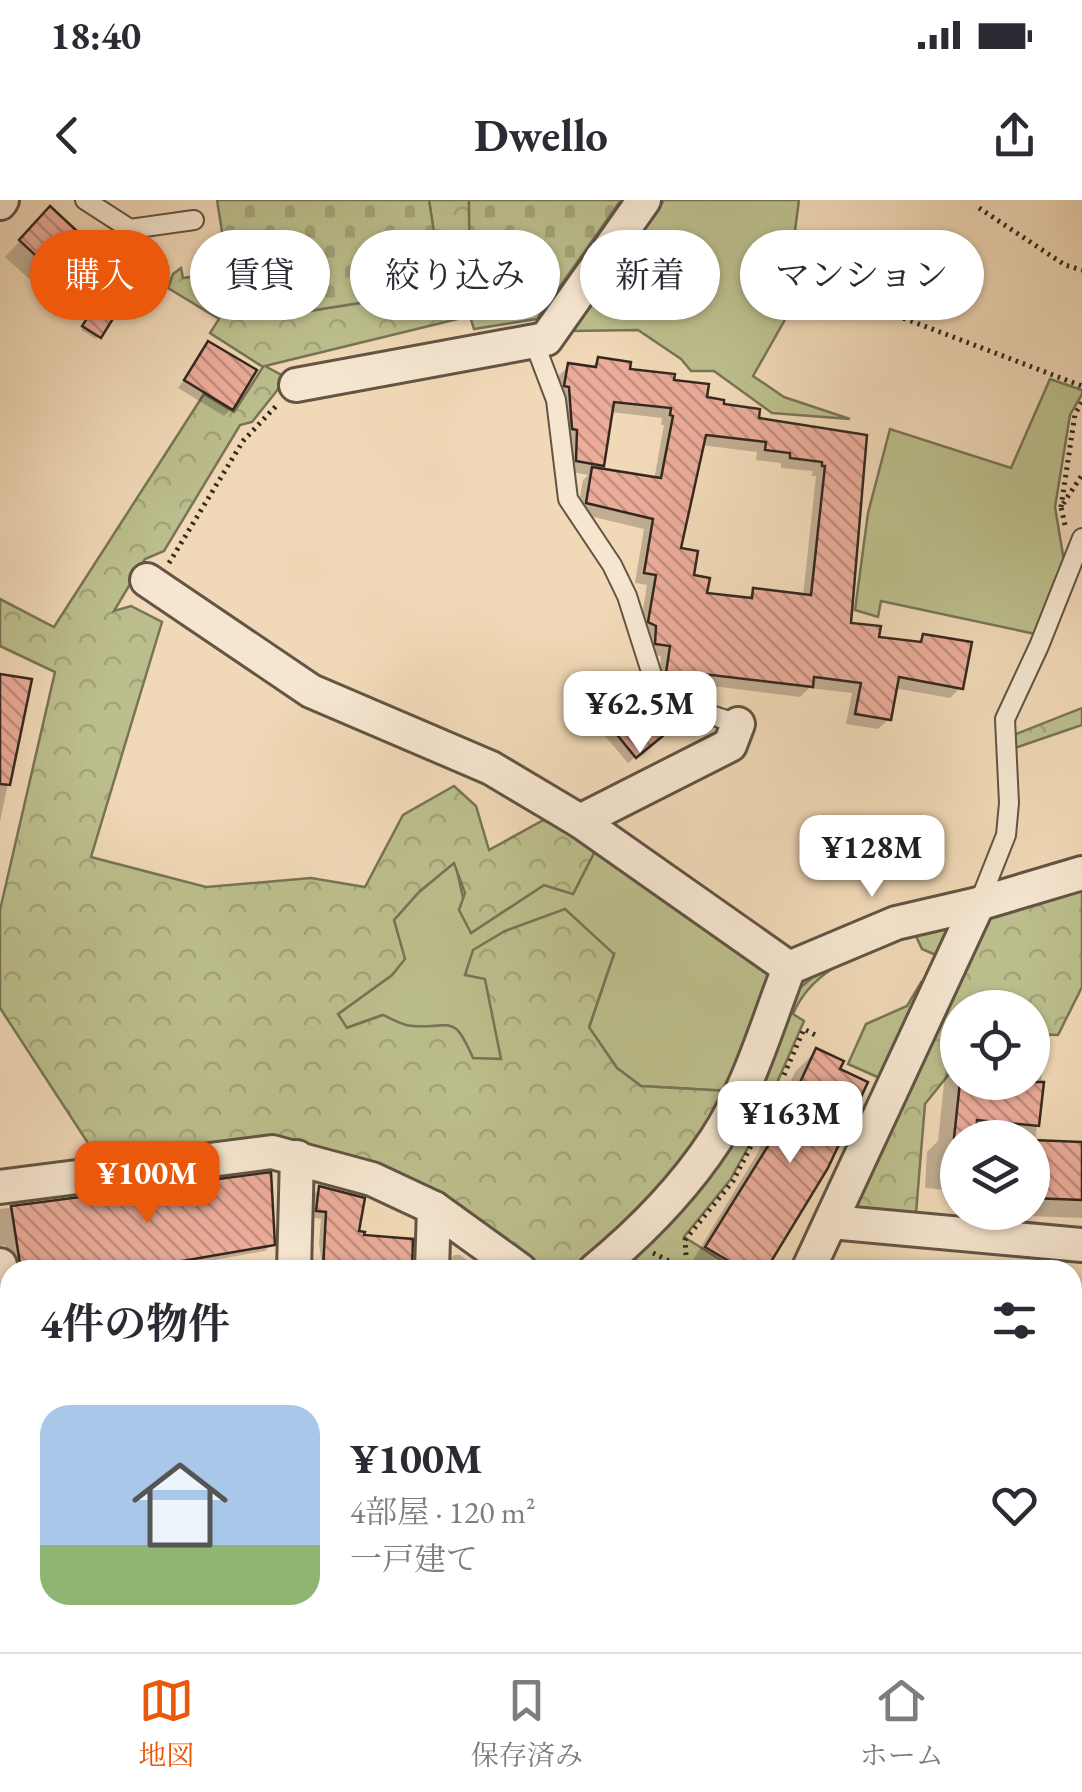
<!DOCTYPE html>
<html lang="ja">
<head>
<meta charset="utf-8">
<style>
	body { margin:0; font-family:"EB Garamond","Noto Serif JP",serif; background:#f7f7f7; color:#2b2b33; height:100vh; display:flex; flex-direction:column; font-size:38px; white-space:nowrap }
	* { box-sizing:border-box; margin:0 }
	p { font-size:32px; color:#7c7c81 }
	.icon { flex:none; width:55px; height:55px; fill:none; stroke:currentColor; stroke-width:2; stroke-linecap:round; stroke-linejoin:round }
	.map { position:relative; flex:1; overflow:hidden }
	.side { position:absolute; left:0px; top:1060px; width:1082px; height:392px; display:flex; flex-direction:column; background:#fff; border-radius:30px 30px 0 0; box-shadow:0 2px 8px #0004 }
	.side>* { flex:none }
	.guide { position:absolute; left:30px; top:30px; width:1022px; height:90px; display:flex; gap:20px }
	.tools { position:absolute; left:940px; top:790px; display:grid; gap:20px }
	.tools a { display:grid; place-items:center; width:110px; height:110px; border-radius:50%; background:#fff; box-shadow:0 2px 8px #0004; font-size:50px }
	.price { position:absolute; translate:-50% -85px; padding:0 22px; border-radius:20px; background:#fff; color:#222; font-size:32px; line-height:65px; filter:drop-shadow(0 2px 5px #0008) }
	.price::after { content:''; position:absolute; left:50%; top:60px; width:30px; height:22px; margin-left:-15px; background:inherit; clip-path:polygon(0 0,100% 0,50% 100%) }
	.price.selected { background:#ea580c; color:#fff }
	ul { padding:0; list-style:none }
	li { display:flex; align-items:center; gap:30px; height:250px; padding:0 40px }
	li span { display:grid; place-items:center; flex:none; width:280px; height:200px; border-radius:30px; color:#555 }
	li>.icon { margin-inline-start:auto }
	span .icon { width:120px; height:120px; fill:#fffc; stroke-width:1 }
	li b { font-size:42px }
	h2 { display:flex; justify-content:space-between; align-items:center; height:120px; padding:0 40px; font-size:42px }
	.chip { padding:0 35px; border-radius:45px; background:#fff; box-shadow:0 2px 8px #0004; font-size:35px; line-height:90px }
	.chip.selected { background:#ea580c; color:#fff }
	.status { display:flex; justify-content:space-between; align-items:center; height:70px; padding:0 50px; background:#fff; direction:ltr }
	.status svg { height:28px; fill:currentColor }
	header { display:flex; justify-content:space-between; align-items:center; height:130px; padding:0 40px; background:#fff; font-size:45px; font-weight:700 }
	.menu { display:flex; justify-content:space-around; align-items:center; height:140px; border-top:2px solid #e1e1e2; background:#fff; font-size:28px; color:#7c7c81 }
	.menu a { display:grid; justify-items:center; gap:5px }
	.menu .selected { color:#ea580c }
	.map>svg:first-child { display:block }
	.grass { fill:#bcbf8d; stroke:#787456; stroke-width:2.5 }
	.forest { fill:url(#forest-crowns); stroke:#787456; stroke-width:2.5 }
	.cemetery { fill:url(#cemetery-stones); stroke:#787456; stroke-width:2.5 }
	.shadow { fill:#0003; fill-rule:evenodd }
	.building { fill:url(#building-back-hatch); stroke:#34281e; stroke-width:2.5; fill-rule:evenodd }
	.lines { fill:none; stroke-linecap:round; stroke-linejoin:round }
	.lane-casing { stroke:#635444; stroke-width:22 }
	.street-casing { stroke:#635444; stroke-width:38 }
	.path { stroke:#34281e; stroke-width:5; stroke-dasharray:2.5 5; stroke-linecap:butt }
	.lane { stroke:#f6e6d0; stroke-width:18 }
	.street { stroke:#f6e6d0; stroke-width:32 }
</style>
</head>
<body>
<div class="status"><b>18:40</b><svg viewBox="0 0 49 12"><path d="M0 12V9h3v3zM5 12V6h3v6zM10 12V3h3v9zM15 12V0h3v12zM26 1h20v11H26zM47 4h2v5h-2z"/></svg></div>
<header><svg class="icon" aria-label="back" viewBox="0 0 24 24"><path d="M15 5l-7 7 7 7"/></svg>Dwello<svg class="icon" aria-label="share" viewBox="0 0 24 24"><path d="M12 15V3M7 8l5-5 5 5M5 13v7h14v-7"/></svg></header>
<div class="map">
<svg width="1082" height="1452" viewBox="0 0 1082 1452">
	<defs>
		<pattern id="forest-crowns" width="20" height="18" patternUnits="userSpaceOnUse" patternTransform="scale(2.5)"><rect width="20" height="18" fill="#bcbf8d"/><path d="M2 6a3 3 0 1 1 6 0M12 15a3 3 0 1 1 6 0" fill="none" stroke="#a2a479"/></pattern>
		<pattern id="cemetery-stones" width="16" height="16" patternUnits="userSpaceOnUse" patternTransform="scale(2.5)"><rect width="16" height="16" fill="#bcbf8d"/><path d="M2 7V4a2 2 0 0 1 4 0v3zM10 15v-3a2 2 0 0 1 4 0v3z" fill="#a2a479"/></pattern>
		<pattern id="building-back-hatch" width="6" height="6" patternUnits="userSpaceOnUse" patternTransform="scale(2.5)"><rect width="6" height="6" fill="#ebac9a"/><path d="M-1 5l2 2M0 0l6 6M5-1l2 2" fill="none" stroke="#bf8c7d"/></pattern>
	</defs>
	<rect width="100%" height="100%" fill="#f1d9b7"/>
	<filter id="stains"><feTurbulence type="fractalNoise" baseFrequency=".002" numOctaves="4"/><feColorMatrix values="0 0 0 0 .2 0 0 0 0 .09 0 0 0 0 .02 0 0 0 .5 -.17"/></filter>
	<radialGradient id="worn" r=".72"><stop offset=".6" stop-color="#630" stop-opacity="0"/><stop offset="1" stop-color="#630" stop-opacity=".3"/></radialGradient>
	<g class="grass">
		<polygon points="664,0 799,0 789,76 812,82 812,90 803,88 753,176 784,197 850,219 772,213 714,171 691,171 681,159 638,130 573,131"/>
		<polygon points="1050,179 1082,190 1082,194 1070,215 1055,307 1065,367 1040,435 881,401 878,417 855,410 868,313 890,229 1011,268"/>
		<path d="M 595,651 L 768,772 L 770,788 L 728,891 L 641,886 L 617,868 L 589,828 L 614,754 L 485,779 L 502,859 L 473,859 C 453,812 453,829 412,826 C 403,826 392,819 382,815 L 346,828 L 338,814 L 392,775 L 404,759 L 394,720 L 419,692 L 455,662 L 471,733 L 544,685 L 573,694 Z"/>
		<path d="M 953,718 L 938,756 L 922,749 L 914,732 C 868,752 814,764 793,814 L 804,821 L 751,942 L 730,980 L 684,1037 L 737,1070 L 658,1070 L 633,1059 L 703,987 L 727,949 L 797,791 C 838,750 899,737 953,718 Z"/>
		<polygon points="922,781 882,879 848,864 866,824 907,806"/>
		<polygon points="719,1443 818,1443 942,1452 814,1452"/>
	</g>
	<g class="forest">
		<path d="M 429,0 L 469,0 L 470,116 L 265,166 L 287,178 L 252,222 L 240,225 L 164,351 L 145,359 L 114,411 L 131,406 L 162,422 L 91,657 L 206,687 L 311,678 L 365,687 L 403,615 L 454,586 L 476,606 L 489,650 L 549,617 L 595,651 L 573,694 L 544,685 L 471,733 L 459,710 L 465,693 L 454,663 L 419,692 L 394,720 L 405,759 L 392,775 L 338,814 L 347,828 L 383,815 C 392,819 403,826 412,826 C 453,829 453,812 473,858 L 501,859 L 485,779 L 465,775 L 473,750 L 505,731 L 565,709 L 614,754 L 589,827 L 617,868 L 641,886 L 728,891 L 700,944 L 581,1070 L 543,1070 L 398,980 L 338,960 L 99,960 L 0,808 L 0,710 L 55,472 L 0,446 L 0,399 L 54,427 L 204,194 L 234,212 L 263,167 L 210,133 L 219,119 L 168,88 L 173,74 L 181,68 L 183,78 L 228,71 L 233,100 L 267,95 L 271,117 L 442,90 Z"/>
		<polygon points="1082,508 1082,525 1012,549 1011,536"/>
		<polygon points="1082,682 1082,787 1058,835 1033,834 1032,808 958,808 957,864 925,904 916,1013 857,1010 851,1000 986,710"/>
	</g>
	<g class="cemetery">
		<polygon points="217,0 429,0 443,90 270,117 267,95 233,101"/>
		<polygon points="469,0 621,0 537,119 474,129 470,116"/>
	</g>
	<g class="shadow">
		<polygon points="35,25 74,91 59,106 5,57"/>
		<polygon points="92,112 99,136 96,139 81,130"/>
		<polygon points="209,144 231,209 224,216 178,188"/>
		<path d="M 599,160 L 627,171 L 671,182 L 756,221 L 864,238 L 849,425 L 877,440 L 916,444 L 924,437 L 961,487 L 950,498 L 894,488 L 889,519 L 878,529 L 846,524 L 852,493 L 809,488 L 800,497 L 688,483 L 681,490 L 658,486 L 661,456 L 646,454 L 639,433 L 647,385 L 635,383 L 644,329 L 577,313 L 583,280 L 588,275 L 567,271 L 555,196 L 558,176 L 569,166 L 590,169 ZM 610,212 L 662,218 L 661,225 L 664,225 L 654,280 L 596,270 L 601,265 ZM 701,245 L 757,252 L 756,260 L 781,263 L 781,268 L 813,271 L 812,276 L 816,276 L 803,396 L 754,391 L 745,400 L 705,395 L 691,377 L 678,350 Z"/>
		<polygon points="0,476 29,481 0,622"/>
		<polygon points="607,522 659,537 628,563 599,529"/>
		<polygon points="816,851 764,1070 687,1070 757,954 795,872"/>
		<polygon points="958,852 958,882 1032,882 1032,852 1044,854 1035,943 1082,945 1082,1018 971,1014 1032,1012 1032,938 958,938 958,991 925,988 927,952 938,941 946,864"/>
		<polygon points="269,975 272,1044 265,1051 159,1070 12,1070 5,1045 0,1046 0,1009"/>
		<polygon points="320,988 356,1034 410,1070 323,1070 319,1044 321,1019 310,1017 313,995"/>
		<polygon points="454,1055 460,1055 475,1066 475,1070 446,1070 447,1062"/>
		<polygon points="1072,1089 1082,1091 1082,1296 1072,1358"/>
		<polygon points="3,1143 10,1185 10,1223 0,1225 0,1144"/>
		<polygon points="10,1269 10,1315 0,1317 0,1271"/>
		<polygon points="139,1442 171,1442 167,1452 135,1452"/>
		<polygon points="208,1442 312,1442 303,1452 217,1452"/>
		<polygon points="523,1442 550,1442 549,1452 520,1452"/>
		<polygon points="612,1442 649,1442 648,1452 612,1452"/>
	</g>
	<g class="building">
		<polygon points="50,6 107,59 76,93 19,40"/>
		<polygon points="95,106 114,117 101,138 82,126"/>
		<polygon points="208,141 257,170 233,210 184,180"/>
		<path d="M 598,157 L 631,162 L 630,169 L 675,174 L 674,180 L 709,184 L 707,197 L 724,200 L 724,204 L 760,209 L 759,218 L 867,235 L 851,423 L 881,426 L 879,437 L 921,442 L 923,434 L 972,442 L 963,489 L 899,477 L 891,520 L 855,514 L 861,483 L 814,477 L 813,487 L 695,473 L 693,480 L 668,477 L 666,473 L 670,446 L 655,444 L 656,426 L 648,422 L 656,375 L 644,373 L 653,319 L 586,303 L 592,267 L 661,278 L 673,216 L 670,215 L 671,208 L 614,202 L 604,266 L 576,261 L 577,230 L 572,229 L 569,187 L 564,186 L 568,163 L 596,167 ZM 706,235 L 766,242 L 765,250 L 790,253 L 790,258 L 822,262 L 822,266 L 825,266 L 811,395 L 753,388 L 752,398 L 707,393 L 710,378 L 694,375 L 698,351 L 681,348 Z"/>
		<polygon points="0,474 32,479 10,585 0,584"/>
		<polygon points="638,492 670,530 636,558 605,520"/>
		<polygon points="816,848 844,861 840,869 868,882 828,968 766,1070 744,1070 705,1047 778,930"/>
		<polygon points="960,882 1044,882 1039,926 977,920 976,938 954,938"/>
		<polygon points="1032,940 1082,942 1082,1000 1032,998"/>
		<polygon points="271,972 275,1045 153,1066 154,1070 21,1070 11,1006"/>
		<polygon points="319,986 365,998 359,1031 365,1032 364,1035 413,1039 412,1070 323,1070 326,1012 316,1011"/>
	</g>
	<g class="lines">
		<g class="lane-casing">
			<g id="lane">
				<polyline points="85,0 130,29 194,20"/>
				<polyline points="534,142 556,200 568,299 612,365 627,396 653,478 675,503 738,524"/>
				<polyline points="979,703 1006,635 1009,603 1005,519 1039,446 1082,338"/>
				<polyline points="476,1442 480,1452"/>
			</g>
		</g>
		<g class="street-casing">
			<g id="street">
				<polyline points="0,3 2,0"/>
				<polyline points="296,185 546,139 644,0"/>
				<polyline points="147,380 311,491 491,568 580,621 789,768"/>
				<polyline points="580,621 730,545 738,524"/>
				<polyline points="0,987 272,952 372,979 434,1008 520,1070"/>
				<polyline points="831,1022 1082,1045"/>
				<polyline points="0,1065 10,1116"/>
				<polyline points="294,1070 297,957"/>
				<polyline points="432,1070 434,1008"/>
				<path d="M 595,1070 C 640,1033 684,988 716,939 C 749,888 767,825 789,768 L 896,723 L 978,704 L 1082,673"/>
				<polyline points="808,1070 978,704"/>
				<polyline points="0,1248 10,1246"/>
				<polyline points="351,1442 362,1452"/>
				<polyline points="192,1452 197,1442"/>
				<polyline points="386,1452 437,1442"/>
				<polyline points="701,1452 702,1442"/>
			</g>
		</g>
		<g class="path">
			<polyline points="979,8 1065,65 1082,70"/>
			<polyline points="818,90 911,121 1082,186"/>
			<polyline points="1061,307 1075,214 1082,202"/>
			<polyline points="1065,325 1061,307 1082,275"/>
			<polyline points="169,363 243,241 278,204"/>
			<polyline points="784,875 804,829 819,837"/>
			<polyline points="653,1053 687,1070"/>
			<polyline points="687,1070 685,1040 733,981 768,913"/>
		</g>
		<use href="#lane" class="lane"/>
		<use href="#street" class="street"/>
	</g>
	<rect width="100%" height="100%" filter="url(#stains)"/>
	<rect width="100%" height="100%" fill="url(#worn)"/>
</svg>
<div class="tools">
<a><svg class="icon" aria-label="locate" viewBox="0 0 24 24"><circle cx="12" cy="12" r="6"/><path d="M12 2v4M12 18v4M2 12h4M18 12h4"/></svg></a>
<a><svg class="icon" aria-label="layers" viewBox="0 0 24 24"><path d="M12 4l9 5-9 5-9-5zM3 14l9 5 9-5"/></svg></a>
</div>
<b class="price" style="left:640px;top:556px">¥62.5M</b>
<b class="price" style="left:872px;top:700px">¥128M</b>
<b class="price" style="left:790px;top:966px">¥163M</b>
<b class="price selected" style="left:147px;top:1026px">¥100M</b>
<div class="guide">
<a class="chip selected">購入</a>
<a class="chip">賃貸</a>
<a class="chip">絞り込み</a>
<a class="chip">新着</a>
<a class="chip">マンション</a>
</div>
<section class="side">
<h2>4件の物件<svg class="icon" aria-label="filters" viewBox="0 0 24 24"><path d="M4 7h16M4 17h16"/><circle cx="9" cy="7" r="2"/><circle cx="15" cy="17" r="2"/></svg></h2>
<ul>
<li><span style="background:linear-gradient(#a9c7e8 70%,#8fb573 0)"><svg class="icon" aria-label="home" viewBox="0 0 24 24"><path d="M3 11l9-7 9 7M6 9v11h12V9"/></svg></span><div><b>¥100M</b><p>4部屋 · 120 m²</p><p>一戸建て</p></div><svg class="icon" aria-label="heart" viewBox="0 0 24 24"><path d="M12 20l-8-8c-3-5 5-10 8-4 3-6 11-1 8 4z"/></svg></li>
</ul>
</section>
</div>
<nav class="menu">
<a class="selected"><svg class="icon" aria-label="map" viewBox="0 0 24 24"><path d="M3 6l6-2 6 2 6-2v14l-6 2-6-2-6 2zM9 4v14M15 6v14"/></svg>地図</a>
<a><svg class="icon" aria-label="saved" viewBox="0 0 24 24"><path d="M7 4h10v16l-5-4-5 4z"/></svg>保存済み</a>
<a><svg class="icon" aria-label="home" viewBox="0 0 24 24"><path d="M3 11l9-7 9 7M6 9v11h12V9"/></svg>ホーム</a>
</nav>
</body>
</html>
